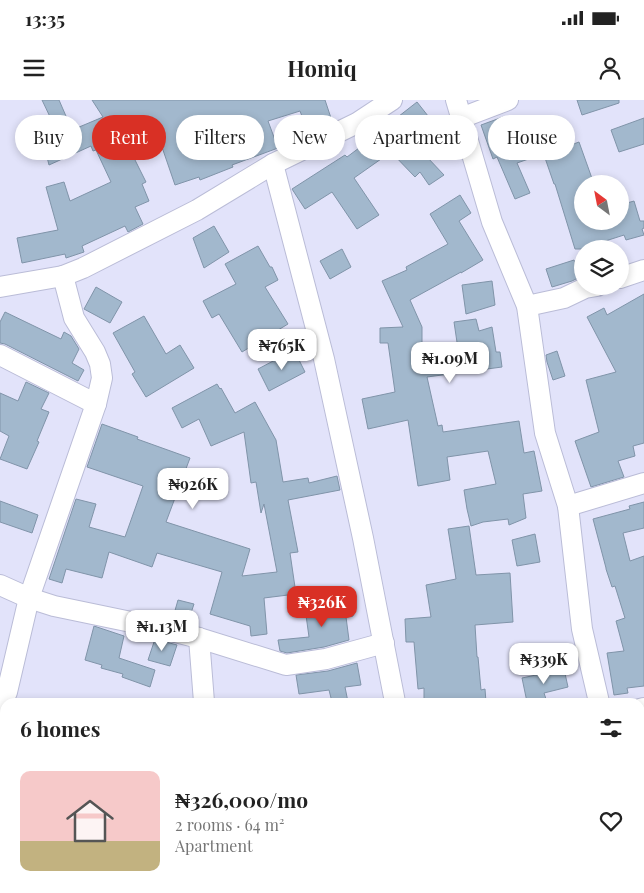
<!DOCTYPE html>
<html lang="en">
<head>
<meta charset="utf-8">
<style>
	body { margin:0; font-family:"Playfair Display",serif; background:#f6f6f6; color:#222; height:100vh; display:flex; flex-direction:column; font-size:19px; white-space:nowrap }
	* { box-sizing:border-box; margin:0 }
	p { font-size:16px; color:#767676 }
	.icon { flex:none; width:28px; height:28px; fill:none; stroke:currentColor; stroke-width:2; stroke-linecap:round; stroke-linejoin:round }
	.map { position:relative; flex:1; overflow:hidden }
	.drawer { position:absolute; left:0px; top:598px; width:645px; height:196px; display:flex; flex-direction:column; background:#fff; border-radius:15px 15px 0 0; box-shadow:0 2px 8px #0003 }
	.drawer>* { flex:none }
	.banner { position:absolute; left:15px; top:15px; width:615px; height:45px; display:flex; gap:10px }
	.needle { width:32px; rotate:328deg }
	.controls { position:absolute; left:574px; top:75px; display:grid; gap:10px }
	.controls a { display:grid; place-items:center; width:55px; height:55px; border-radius:50%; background:#fff; box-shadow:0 2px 8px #0003; font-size:25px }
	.price { position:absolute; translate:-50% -42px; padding:0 11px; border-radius:10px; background:#fff; color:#222; font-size:16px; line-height:32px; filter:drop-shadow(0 1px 2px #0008) }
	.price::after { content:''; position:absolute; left:50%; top:30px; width:15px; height:11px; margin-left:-8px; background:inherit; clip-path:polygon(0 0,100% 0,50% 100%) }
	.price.active { background:#d93025; color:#fff }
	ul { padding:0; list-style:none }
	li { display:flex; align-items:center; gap:15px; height:125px; padding:0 20px }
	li+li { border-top:1px solid #e0e0e0 }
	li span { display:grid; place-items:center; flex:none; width:140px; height:100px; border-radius:10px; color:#555 }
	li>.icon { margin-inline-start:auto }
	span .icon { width:60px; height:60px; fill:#fffc; stroke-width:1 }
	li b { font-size:21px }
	h2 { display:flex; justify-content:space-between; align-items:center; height:60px; padding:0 20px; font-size:21px }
	.chip { padding:0 18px; border-radius:22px; background:#fff; box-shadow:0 2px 8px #0003; font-size:18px; line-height:45px }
	.chip.active { background:#d93025; color:#fff }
	.status { display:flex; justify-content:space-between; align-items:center; height:35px; padding:0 25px; background:#fff; direction:ltr }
	.status svg { height:14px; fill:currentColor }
	header { display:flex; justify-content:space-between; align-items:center; height:65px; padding:0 20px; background:#fff; font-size:22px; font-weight:700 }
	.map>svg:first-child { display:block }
	.building { fill:#a2b8cd; stroke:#8094a9 }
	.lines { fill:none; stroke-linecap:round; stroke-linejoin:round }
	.minor-casing { stroke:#babcd7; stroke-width:22 }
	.minor { stroke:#fff; stroke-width:20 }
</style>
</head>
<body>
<div class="status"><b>13:35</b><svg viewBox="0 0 49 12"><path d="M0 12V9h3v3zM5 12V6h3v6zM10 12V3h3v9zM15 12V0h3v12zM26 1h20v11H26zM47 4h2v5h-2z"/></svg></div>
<header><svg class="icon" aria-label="menu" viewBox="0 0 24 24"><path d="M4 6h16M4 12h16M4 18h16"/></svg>Homiq<svg class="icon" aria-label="person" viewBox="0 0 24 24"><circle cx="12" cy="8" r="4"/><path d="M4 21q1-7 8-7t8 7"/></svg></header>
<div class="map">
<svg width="644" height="793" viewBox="0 0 644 793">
	<rect width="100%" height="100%" fill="#e2e3fa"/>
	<g class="building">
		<polygon points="42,0 59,0 72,30 103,17 92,0 325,0 331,18 306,27 300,11 268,21 278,48 232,65 233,67 200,80 199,77 175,85 152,18 124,38 146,82 142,84 149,101 135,107 143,124 128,132 125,126 82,146 84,152 66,158 65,154 22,163 17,138 58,130 46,87 64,82 70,101 111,82 96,50 93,51 91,46 49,65 42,37 31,39 28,25 52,21"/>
		<polygon points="577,0 619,0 619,3 582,15"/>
		<polygon points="417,2 432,21 409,38 444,75 429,85 420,72 415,77 391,52 354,78 379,115 357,129 332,92 305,109 292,89 345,55 347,57 395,21 394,20"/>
		<polygon points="503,17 507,28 528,20 540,55 517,63 530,93 515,99 497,57 493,59 481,25"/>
		<polygon points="644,18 644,44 619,52 611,30"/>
		<polygon points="579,42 594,84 582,84 582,121 620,121 620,105 634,101 640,121 644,121 644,128 642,129 644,135 626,140 624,135 596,144 598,149 575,149 555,84 554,84 544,55"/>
		<polygon points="460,95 471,113 459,121 483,160 461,173 461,172 410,200 422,227 422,254 458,249 454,222 476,219 479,231 492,227 496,252 500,252 502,267 427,277 438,326 442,325 443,332 519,321 524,353 534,351 542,391 523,394 526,418 509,425 508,419 483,422 471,426 467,409 464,390 496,384 488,351 447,357 450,380 418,386 408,320 368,329 362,299 395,292 388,243 380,243 380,228 403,227 382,181 407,170 406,167 448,144 430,114"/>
		<polygon points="214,126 229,152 204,168 193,138"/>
		<polygon points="258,146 270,167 272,167 278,180 265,187 288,224 242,252 219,214 212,218 203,201 236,184 225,164"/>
		<polygon points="342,149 351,167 330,179 320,161"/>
		<polygon points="574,160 580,177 572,181 552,187 546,169"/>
		<polygon points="492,181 495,205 466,214 462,185"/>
		<polygon points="96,187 122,202 110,223 84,209"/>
		<polygon points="644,194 644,343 633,346 635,356 618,361 624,377 591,387 575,341 599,332 586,280 616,272 587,217 604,208 607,215"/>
		<polygon points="5,212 61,239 64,232 71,236 79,249 72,263 84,270 78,281 5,244 0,243 0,222"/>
		<polygon points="144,216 166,254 180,245 194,268 146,297 132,274 135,272 113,233"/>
		<polygon points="294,250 305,272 269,291 258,269"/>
		<polygon points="557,251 565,276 553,280 547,262 546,255"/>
		<polygon points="26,282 49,293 41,309 49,312 37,341 39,342 27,369 0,359 9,336 0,331 0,293 18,301"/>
		<polygon points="217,284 220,289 221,288 235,313 255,302 276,340 283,382 308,378 309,383 337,376 340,390 288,400 298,452 290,453 296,494 264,498 267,534 251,536 250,526 210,514 222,472 157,453 152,467 109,452 102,478 66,469 62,483 49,479 76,399 96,404 89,427 125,437 136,406 143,386 87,367 102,324 138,337 137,339 190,358 166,422 250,449 242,476 277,472 264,404 261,413 256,382 251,383 244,332 211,346 199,319 182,328 172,308"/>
		<polygon points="0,401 38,415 32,433 0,422"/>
		<polygon points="644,402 644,428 623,433 630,461 644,456 644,586 627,588 628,593 614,595 607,553 624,551 616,521 625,518 615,486 612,487 606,469 606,468 593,419 630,409 629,406"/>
		<polygon points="469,426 476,475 510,473 513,522 475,525 477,557 478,557 481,590 485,589 486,602 424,602 424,588 418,589 414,542 406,542 405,519 431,517 426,485 456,479 448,429"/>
		<polygon points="535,434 540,462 517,466 512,440"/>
		<polygon points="178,500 194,504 189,519 174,514"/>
		<polygon points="352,501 353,516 346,517 349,540 324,547 287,553 280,551 278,540 309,537 305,508"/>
		<polygon points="94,526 124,536 119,558 155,570 150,587 122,577 123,574 101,568 102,565 85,560"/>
		<polygon points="155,539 177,545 170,566 148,560"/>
		<polygon points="357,563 361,585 345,587 348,602 332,602 329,590 299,594 296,575 328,571"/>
		<polygon points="564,569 568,587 544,593 547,602 527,602 522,578"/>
	</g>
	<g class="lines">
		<g class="minor-casing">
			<g id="minor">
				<polyline points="456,0 492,122 527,206 545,333 568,406 582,529 599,602"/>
				<polyline points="461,18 508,0"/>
				<polyline points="273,64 324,259 363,438 395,602"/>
				<polyline points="620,178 644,170"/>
				<polyline points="0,187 63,176 83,168 197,110 273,64 357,23 392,0"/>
				<polyline points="527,206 564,198 585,188 597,186"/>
				<polyline points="0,255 96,304"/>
				<polyline points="568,406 644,383"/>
				<polyline points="0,485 29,498 54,506 160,528 199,538 286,565 326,559 384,543"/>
				<polyline points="199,538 204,602"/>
				<polyline points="0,606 7,592 29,498 96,304 102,278 100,264 95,252 74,218 63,176"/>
				<polyline points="640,609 644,608"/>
				<polyline points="640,787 644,787"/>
				<polyline points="91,793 92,789"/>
				<polyline points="404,793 404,789"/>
				<polyline points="591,793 592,789"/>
			</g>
		</g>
		<use href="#minor" class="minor"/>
	</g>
</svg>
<div class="controls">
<a><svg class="needle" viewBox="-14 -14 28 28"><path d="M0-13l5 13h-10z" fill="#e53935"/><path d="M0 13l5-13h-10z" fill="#767676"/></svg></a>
<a><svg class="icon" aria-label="layers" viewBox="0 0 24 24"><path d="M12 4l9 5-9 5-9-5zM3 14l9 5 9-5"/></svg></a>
</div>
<b class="price" style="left:282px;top:271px">₦765K</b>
<b class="price" style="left:450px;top:284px">₦1.09M</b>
<b class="price" style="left:193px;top:410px">₦926K</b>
<b class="price active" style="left:322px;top:528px">₦326K</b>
<b class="price" style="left:162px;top:552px">₦1.13M</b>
<b class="price" style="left:544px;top:585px">₦339K</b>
<div class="banner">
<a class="chip">Buy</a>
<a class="chip active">Rent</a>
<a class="chip">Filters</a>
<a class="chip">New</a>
<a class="chip">Apartment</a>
<a class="chip">House</a>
</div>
<section class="drawer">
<h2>6 homes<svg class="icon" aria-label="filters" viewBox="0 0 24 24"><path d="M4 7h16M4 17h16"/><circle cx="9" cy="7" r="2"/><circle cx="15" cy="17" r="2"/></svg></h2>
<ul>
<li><span style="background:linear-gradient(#f6c9c9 70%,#c2b280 0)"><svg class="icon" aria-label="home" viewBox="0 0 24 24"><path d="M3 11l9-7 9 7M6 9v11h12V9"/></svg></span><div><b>₦326,000/mo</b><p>2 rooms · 64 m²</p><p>Apartment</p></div><svg class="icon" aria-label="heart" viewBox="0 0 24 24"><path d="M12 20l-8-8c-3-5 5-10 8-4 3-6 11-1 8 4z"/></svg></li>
</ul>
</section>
</div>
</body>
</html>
